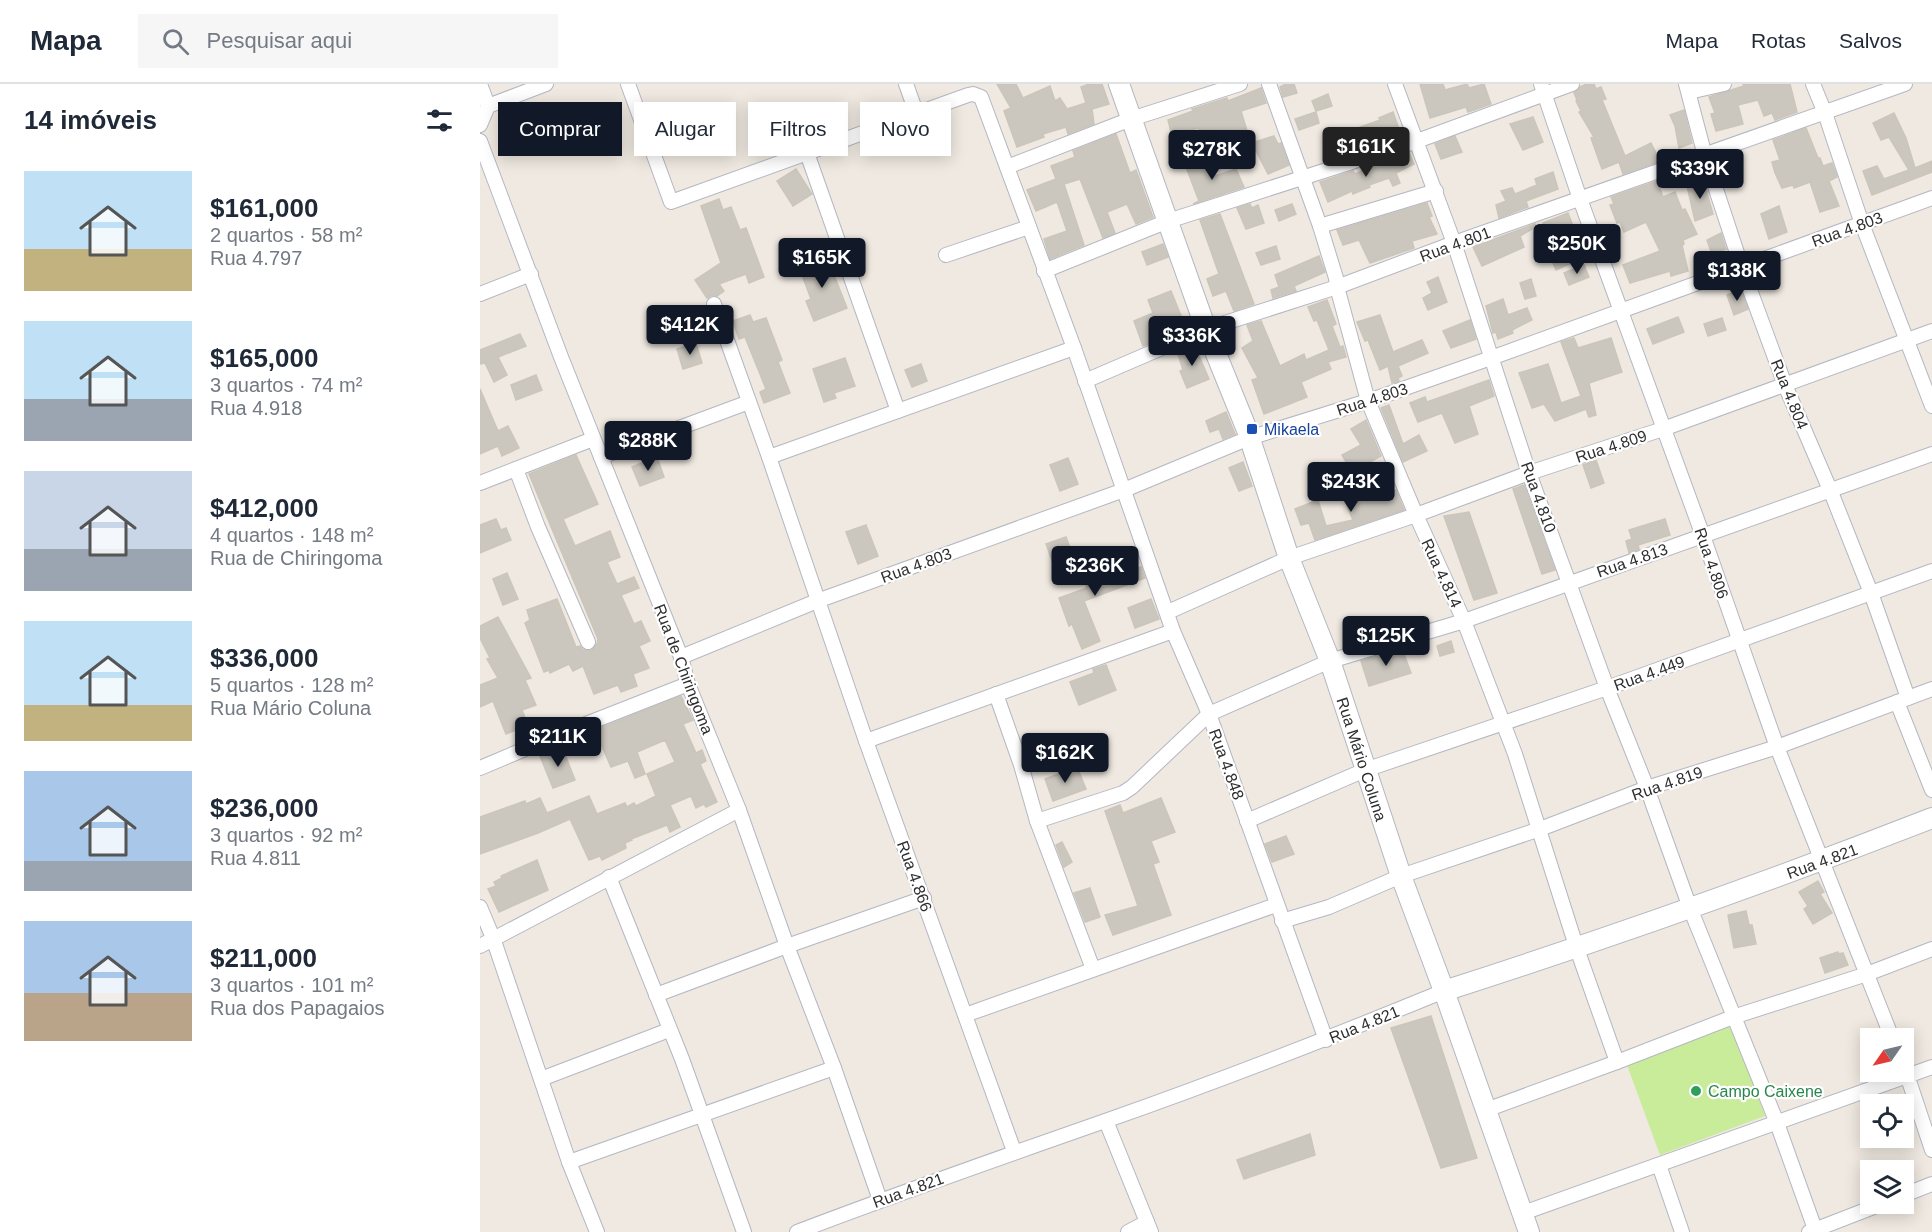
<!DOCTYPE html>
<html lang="pt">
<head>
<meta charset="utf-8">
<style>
	body { margin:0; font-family:Helvetica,sans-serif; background:#f6f6f7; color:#1f2937; height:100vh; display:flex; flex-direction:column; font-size:22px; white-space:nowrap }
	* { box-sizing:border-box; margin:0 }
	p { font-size:20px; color:#747a83 }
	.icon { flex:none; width:33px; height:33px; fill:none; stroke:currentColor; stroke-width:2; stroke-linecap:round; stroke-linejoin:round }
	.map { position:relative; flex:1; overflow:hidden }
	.side { display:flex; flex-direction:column; background:#fff; width:480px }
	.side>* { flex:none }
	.guide { position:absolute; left:18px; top:18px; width:570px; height:54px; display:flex; gap:12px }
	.needle { width:39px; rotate:236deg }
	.fabs { position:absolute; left:1380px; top:944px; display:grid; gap:12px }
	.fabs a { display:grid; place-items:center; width:54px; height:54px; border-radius:0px; background:#fff; box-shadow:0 3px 15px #0003; font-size:30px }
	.price { position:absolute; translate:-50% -51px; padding:0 14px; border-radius:6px; background:#111827; color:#fff; font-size:20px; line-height:39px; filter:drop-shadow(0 2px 3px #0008) }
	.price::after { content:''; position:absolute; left:50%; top:36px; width:18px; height:14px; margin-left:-9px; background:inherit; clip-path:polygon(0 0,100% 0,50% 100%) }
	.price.selected { background:#222; color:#fff }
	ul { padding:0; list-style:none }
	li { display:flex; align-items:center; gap:18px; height:150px; padding:0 24px }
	li span { display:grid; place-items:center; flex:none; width:168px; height:120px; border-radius:0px; color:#555 }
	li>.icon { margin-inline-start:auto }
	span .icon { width:72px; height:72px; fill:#fffc; stroke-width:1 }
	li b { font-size:26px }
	h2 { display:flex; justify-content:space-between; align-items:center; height:72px; padding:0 24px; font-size:26px }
	.tag { padding:0 21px; border-radius:0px; background:#fff; box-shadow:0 3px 15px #0003; font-size:21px; line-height:54px }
	.tag.selected { background:#111827; color:#fff }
	header { display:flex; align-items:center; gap:36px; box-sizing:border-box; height:84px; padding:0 30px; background:#fff; border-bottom:2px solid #e0e1e3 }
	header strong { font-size:28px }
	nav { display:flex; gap:33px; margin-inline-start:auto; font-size:21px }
	.search { width:420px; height:54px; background:#f6f6f7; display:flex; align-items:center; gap:15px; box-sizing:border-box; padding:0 21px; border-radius:0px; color:#747a83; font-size:22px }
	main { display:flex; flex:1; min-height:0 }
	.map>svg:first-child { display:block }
	.pitch { fill:#c9ec9a }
	.building { fill:#cbc7bf; stroke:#cbc5ba; stroke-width:1.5 }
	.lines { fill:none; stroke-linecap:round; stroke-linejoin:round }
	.street-casing { stroke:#b4b7c1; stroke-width:16 }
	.secondary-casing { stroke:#b4b7c1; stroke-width:22 }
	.street { stroke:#fff; stroke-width:14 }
	.secondary { stroke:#fff; stroke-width:20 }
	.transit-dot { fill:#1a4fb4; stroke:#fff; stroke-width:2 }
	.leisure-dot { fill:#2e9e5b; stroke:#fff; stroke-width:2 }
	.labels { text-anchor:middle; stroke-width:4.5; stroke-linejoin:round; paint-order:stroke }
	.street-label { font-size:16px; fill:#2e2e2e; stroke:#fff }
	.transit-label { font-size:16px; fill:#164399; stroke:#fff; text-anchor:start }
	.leisure-label { font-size:16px; fill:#27864d; stroke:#fff; text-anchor:start }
</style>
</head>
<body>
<header>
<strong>Mapa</strong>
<div class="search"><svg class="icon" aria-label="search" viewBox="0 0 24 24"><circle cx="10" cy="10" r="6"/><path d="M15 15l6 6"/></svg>Pesquisar aqui</div>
<nav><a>Mapa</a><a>Rotas</a><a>Salvos</a></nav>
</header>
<main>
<section class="side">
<h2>14 imóveis<svg class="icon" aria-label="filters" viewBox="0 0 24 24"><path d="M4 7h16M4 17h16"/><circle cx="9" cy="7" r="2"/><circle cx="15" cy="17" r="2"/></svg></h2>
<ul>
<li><span style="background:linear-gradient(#bfe0f5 65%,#c2b280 0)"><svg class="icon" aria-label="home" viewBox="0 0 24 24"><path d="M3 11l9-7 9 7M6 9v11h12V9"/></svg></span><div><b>$161,000</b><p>2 quartos · 58 m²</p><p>Rua 4.797</p></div></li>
<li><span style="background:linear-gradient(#bfe0f5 65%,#9aa5b1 0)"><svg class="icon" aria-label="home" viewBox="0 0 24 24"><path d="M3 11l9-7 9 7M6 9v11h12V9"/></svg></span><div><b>$165,000</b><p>3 quartos · 74 m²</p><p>Rua 4.918</p></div></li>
<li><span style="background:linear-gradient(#c9d6e8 65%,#9aa5b1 0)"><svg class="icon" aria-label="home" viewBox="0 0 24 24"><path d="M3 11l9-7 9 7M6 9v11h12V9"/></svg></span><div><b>$412,000</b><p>4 quartos · 148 m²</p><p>Rua de Chiringoma</p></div></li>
<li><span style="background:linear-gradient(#bfe0f5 70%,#c2b280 0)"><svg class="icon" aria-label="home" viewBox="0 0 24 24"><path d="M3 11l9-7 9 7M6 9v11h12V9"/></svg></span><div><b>$336,000</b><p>5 quartos · 128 m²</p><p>Rua Mário Coluna</p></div></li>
<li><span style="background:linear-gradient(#a9c7e8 75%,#9aa5b1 0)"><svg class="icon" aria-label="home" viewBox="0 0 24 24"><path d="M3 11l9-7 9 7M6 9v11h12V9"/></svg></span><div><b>$236,000</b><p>3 quartos · 92 m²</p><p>Rua 4.811</p></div></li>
<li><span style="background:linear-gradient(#a9c7e8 60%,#b9a48a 0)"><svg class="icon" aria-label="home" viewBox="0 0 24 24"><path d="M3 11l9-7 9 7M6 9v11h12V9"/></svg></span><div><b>$211,000</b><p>3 quartos · 101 m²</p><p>Rua dos Papagaios</p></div></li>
</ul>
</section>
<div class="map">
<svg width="1452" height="1148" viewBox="0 0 1452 1148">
	<rect width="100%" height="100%" fill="#efe9e1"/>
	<polygon class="pitch" points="1252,942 1285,1032 1180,1071 1147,981"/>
	<g class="building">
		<polygon points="517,0 536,0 543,14 570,2 575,17 580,14 587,25 606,19 601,3 609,0 622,0 629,20 612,25 614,40 588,50 586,43 563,50 564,53 537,63 524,27 531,24"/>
		<polygon points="806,0 814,0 817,9 803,13 800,3"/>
		<polygon points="940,0 963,0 965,6 987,0 989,4 1004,0 1011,20 988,28 986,23 950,34"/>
		<polygon points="1107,0 1114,0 1116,5 1121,3 1126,15 1122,16 1145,72 1171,59 1180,77 1143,90 1139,78 1122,85 1111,54 1114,53 1099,28 1101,27 1096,17 1097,16 1094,9 1100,3"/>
		<polygon points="1263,0 1310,0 1317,28 1295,36 1292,29 1284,32 1278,16 1258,21 1263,40 1236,47 1231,30 1235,29 1229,13 1264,2"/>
		<polygon points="781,4 786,19 761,27 772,63 752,72 747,59 728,67 718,44 692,52 688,36 713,27 712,25 747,14 748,17"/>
		<polygon points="848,10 852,22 836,27 832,17"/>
		<polygon points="1204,26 1212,59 1199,64 1195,42 1190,31"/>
		<polygon points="836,28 839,39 819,46 815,35"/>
		<polygon points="913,28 919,45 901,51 904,58 892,62 889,56 861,66 856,52 900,36 899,34"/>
		<polygon points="1414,29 1426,54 1435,84 1452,77 1452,88 1392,111 1383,87 1397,82 1404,95 1429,86 1409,53 1401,56 1393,39"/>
		<polygon points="1053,33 1063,58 1043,66 1030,40"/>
		<polygon points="1326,44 1338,74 1340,74 1343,82 1352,79 1357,93 1349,97 1359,122 1340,128 1330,98 1314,104 1313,101 1302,104 1295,89 1292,78 1300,76 1293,56"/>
		<polygon points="636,50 650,89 656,86 673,133 656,140 647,120 627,128 635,149 623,154 600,95 584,100 604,161 570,175 564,155 587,147 577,118 556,127 547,106 576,95 571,82 595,73 593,67"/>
		<polygon points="794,52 798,60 801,59 809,81 788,90 772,59"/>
		<polygon points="975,52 982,68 961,75 955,60"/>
		<polygon points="929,69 934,80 916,89 920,99 913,102 909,94 889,101 890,103 873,110 872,107 848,118 840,98 873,87 875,90 901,78"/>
		<polygon points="727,76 732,93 756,85 764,103 713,120 719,117 706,83"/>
		<polygon points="316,85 332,110 313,122 297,97"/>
		<polygon points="1073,88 1078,105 1046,117 1048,123 1019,134 1016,121 1026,117 1021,107 1032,104 1035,110 1057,101 1055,95"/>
		<polygon points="1223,95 1233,130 1215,137 1207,102"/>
		<polygon points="1177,97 1183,113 1195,108 1202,126 1205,125 1217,150 1203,156 1204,160 1202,161 1208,187 1191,192 1190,187 1150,199 1143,181 1180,167 1166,138 1144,148 1140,138 1137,139 1130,121 1134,120 1131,113"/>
		<polygon points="239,115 243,126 251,123 260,146 266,144 284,193 269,199 266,190 239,200 244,207 237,212 232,211 227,214 215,196 241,179 221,122"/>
		<polygon points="947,119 952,132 949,133 957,150 932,157 934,164 890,179 879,156 863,161 857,146"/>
		<polygon points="770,120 772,124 778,121 784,139 766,145 757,124"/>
		<polygon points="812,120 816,130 799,137 795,126"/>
		<polygon points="1299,122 1307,148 1289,155 1281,130"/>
		<polygon points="1088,129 1099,158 1085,163 1091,179 1076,186 1069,169 1074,167 1063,139"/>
		<polygon points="740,130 774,220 754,227 746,207 733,212 727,195 739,190 720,136"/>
		<polygon points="1055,140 1056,143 1040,152 1044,163 1002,182 993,163"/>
		<polygon points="1241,149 1246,165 1232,170 1227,156"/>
		<polygon points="683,160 688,173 667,181 662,168"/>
		<polygon points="796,162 800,175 781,181 776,169"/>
		<polygon points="349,172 356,191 354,191 367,224 334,237 326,217 331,215 319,183"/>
		<polygon points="839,172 845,188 814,202 816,207 793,214 791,206 799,203 795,191"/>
		<polygon points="1104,181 1109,193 1089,201 1084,189"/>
		<polygon points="958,193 967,218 948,226 943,214 952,209 947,198"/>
		<polygon points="1051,195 1056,212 1045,215 1040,199"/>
		<polygon points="1261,206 1268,225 1254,231 1247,211"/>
		<polygon points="691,207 706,244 663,262 654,237 673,229 668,216"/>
		<polygon points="1023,215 1028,231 1047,224 1052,236 1032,246 1033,249 1018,255 1016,248 1013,249 1006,222"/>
		<polygon points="847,216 856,240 852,242 860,263 863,262 866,273 848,278 851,285 821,298 827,313 784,330 772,296 778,294 762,264 773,257 767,241 781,237 800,282 824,270 826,276 849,266 837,236 834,237 828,223"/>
		<polygon points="270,231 273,238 286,234 302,276 298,278 310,309 284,319 280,308 286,305 265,253 259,255 253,237"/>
		<polygon points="900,231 913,268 942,256 948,269 918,282 922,292 918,294 919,297 912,299 908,282 900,286 888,256 885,257 877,238"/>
		<polygon points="1198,233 1204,248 1173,260 1167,245"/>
		<polygon points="1242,234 1246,246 1228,252 1224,240"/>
		<polygon points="990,236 996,255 971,264 963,247"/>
		<polygon points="40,250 46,262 18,273 27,291 14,298 5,279 0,280 0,266"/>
		<polygon points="1094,254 1098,264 1131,254 1142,288 1109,299 1116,331 1109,333 1106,325 1075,337 1064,320 1052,324 1039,289 1068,280 1081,319 1101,312 1081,258"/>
		<polygon points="216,259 222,279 203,285 197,265"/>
		<polygon points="714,260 729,295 707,304 700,287 703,286 697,267"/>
		<polygon points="365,274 375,302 354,309 356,314 344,318 333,285"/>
		<polygon points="441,280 447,297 432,303 425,286"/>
		<polygon points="56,291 62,306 36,316 31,301"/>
		<polygon points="1009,296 1014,312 989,322 998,350 975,359 962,329 938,338 930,319 945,313 947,318"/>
		<polygon points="0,305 18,347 28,342 39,364 22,372 18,362 0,370"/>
		<polygon points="909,321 923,360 939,351 947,367 923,378 901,324"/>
		<polygon points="746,328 755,350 743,355 739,345 730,348 726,337"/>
		<polygon points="886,336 901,372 872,388 862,371 881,361 871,345"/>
		<polygon points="96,371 118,420 83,435 95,462 130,447 140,473 127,478 137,500 154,493 159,504 141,511 154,540 161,537 170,557 159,562 169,584 153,590 157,602 141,608 138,601 114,610 103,582 93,587 89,580 70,589 69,586 64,588 45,539 50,536 47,526 77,515 96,563 100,562 103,566 111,566 117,560 118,555 49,390"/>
		<polygon points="177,373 184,393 160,402 152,383"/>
		<polygon points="588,374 598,400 580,407 570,381"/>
		<polygon points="1116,376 1124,399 1111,404 1103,381"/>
		<polygon points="763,378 772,402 759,407 749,384"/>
		<polygon points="1044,401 1075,486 1062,490 1033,405"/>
		<polygon points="897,405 900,412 916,406 924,426 835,456 829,439 821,441 815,425 838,416 846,442 873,436 865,417"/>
		<polygon points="989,428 1017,509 994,516 964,432"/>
		<polygon points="16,435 21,446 26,444 31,456 0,469 0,441"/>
		<polygon points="1185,435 1190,451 1158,461 1159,465 1149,469 1146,457 1152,455 1149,446"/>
		<polygon points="386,441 398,472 378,480 366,448"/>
		<polygon points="586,453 593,472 573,479 566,460"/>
		<polygon points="626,466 636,492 661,483 665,494 604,517 620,557 602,565 592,540 589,542 579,514 607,504 603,492 621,486 615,470"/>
		<polygon points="27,489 38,515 23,521 13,495"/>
		<polygon points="671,515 679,535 655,544 648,524"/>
		<polygon points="18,533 51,594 45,596 56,621 42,626 48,641 26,650 13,617 0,623 0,601 18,594 7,575 10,574 0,554 0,542"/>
		<polygon points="971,557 974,568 960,572 957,562"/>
		<polygon points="922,565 931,589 889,602 881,577"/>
		<polygon points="626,581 636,606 599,621 590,598 614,589 613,585"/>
		<polygon points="201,612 213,636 203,640 216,669 222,666 226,677 220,680 237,718 226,723 224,720 216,724 211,712 190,721 200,743 190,748 187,741 151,755 152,756 145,759 146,764 122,776 120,772 109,776 90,735 58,749 0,770 0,733 45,717 46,720 60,714 67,729 109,712 117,730 145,719 147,723 154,719 156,722 176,712 167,690 195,678 185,656 157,668 165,690 155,694 148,677 131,683 115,646"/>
		<polygon points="82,663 95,696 73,704 60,672"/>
		<polygon points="597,683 606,705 573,717 565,695"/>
		<polygon points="681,714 695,748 671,757 679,778 673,780 691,831 633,851 625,831 658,822 625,727 640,721 643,729"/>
		<polygon points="806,752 814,770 792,778 785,760"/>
		<polygon points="582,758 592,778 584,783 576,761"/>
		<polygon points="57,776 68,806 19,828 8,805 16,802 14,798 22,794 21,792"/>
		<polygon points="1338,797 1344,808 1340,810 1352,829 1333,840 1324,825 1328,822 1319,808"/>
		<polygon points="610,804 620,833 605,838 594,809"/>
		<polygon points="1266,827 1269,841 1272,841 1276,860 1254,864 1248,831"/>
		<polygon points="1358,868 1359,870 1363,869 1368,881 1345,889 1340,874"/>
		<polygon points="951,932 997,1074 961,1084 911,944"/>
		<polygon points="830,1050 835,1071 764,1095 757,1076"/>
	</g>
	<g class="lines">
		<g class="street-casing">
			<g id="street">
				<polyline points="0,0 8,22"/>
				<polyline points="148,0 191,118 488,11 493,10 501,13 594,264 693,547 729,630 846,956"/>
				<polyline points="426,0 436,28"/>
				<polyline points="789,0 840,142 856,194 857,203 888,317 936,431 984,537 1035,670 1097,865 1137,978"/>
				<polyline points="915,0 974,159 1049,389 1127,604 1167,704 1210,824 1297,1039 1336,1148"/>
				<polyline points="1061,0 1100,115 1223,452 1297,663 1412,954"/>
				<polyline points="1206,0 1225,72 1262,184 1305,301 1351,408 1391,509 1428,614"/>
				<polyline points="1333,0 1345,29 1382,140 1452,322"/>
				<polyline points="1209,8 1244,0"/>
				<polyline points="0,41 8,22 66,0"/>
				<polyline points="0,57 81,273 201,573 208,600 259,726 307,862 354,984 400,1116"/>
				<polyline points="327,69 418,327"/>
				<polyline points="527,83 651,35 760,0"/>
				<polyline points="840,142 956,107"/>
				<polyline points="466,171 549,143"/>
				<polyline points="564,187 688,137 937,57 1092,0"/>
				<polyline points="0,210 51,190"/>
				<polyline points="234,220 289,373 386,657 534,1067"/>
				<polyline points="605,297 726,245 857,203 974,159 1425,0"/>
				<polyline points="121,373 269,318"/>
				<polyline points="289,373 594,264"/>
				<polyline points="36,385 58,443 108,558"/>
				<polyline points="0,399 113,355"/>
				<polyline points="688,528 809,474 936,431 1049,389 1183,345 1452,247"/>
				<polyline points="201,573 337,517 644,406 769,354 888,317 1011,274 1452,114"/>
				<polyline points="516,610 541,681 557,737 613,885"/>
				<polyline points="1417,618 1452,706"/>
				<polyline points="386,657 693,547"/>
				<polyline points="0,684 83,649 208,600"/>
				<polyline points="557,737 643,709 652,703 729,630 850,577 984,537 1452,370"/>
				<polyline points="767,737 885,686 1127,604 1452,487"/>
				<polyline points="129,793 202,975 264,1148"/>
				<polyline points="0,823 13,854 89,1078 117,1148"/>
				<polyline points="802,837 849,823 921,792 1060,745 1167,704 1297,663 1452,605"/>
				<polyline points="0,862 259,726"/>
				<polyline points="176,911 307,862 444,814"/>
				<polyline points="485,931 796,821"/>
				<polyline points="1424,982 1452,1066"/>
				<polyline points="61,995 189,946"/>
				<polyline points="1006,1026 1137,978 1253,933 1387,890 1452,865"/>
				<polyline points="626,1037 671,1148"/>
				<polyline points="89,1078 354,984"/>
				<polyline points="1179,1081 1202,1148"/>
				<polyline points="1424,1111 1452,1100"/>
				<polyline points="1043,1129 1452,983"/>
				<path d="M 317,1148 C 419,1109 522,1073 625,1037 C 739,997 852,953 964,907"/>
				<polyline points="648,1148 667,1138"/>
				<polyline points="1329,1148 1404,1119"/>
			</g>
		</g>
		<g class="secondary-casing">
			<g id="secondary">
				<polyline points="639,0 726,245 767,346 809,474 850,577 921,792 964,907 1049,1148"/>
				<path d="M 964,907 C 1129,854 1291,797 1452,734"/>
			</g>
		</g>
		<use href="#street" class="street"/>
		<use href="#secondary" class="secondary"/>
	</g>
	<rect class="transit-dot" x="766" y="339" width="12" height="12" rx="3"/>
	<circle class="leisure-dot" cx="1216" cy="1007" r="6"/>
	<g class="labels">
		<g class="street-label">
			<text transform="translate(1367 145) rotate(-20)" y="6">Rua 4.803</text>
			<text transform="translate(975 160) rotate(-20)" y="6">Rua 4.801</text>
			<text transform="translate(1310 310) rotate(68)" y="6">Rua 4.804</text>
			<text transform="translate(892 315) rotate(-18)" y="6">Rua 4.803</text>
			<text transform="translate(1131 362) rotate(-18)" y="6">Rua 4.809</text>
			<text transform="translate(1059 413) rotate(70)" y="6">Rua 4.810</text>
			<text transform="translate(1152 476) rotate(-19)" y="6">Rua 4.813</text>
			<text transform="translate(1232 479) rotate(71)" y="6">Rua 4.806</text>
			<text transform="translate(436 481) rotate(-20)" y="6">Rua 4.803</text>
			<text transform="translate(962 489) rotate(65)" y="6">Rua 4.814</text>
			<text transform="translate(204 585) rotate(69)" y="6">Rua de Chiringoma</text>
			<text transform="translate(1169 589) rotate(-20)" y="6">Rua 4.449</text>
			<text transform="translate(882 675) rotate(72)" y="6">Rua Mário Coluna</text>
			<text transform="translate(747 680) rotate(70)" y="6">Rua 4.848</text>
			<text transform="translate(1187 699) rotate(-19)" y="6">Rua 4.819</text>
			<text transform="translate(1342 777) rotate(-20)" y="6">Rua 4.821</text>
			<text transform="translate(435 792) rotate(70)" y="6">Rua 4.866</text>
			<text transform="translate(884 940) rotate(-22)" y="6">Rua 4.821</text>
			<text transform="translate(428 1106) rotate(-20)" y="6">Rua 4.821</text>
		</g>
		<g class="transit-label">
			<text x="784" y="351">Mikaela</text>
		</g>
		<g class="leisure-label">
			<text x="1228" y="1013">Campo Caixene</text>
		</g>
	</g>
</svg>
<div class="fabs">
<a><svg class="needle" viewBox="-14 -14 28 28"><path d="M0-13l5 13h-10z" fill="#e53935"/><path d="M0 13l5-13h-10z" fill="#747a83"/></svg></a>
<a><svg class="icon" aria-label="locate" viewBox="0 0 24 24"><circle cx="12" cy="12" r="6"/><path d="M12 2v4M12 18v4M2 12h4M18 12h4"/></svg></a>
<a><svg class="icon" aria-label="layers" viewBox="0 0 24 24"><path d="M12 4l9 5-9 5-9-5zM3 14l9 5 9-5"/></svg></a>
</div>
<b class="price selected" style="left:886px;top:94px">$161K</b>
<b class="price" style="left:732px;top:97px">$278K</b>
<b class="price" style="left:1220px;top:116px">$339K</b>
<b class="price" style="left:1097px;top:191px">$250K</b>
<b class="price" style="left:342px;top:205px">$165K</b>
<b class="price" style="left:1257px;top:218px">$138K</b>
<b class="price" style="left:210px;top:272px">$412K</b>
<b class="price" style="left:712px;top:283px">$336K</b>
<b class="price" style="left:168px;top:388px">$288K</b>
<b class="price" style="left:871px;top:429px">$243K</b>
<b class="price" style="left:615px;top:513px">$236K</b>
<b class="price" style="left:906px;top:583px">$125K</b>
<b class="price" style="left:78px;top:684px">$211K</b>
<b class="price" style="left:585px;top:700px">$162K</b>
<div class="guide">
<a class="tag selected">Comprar</a>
<a class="tag">Alugar</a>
<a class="tag">Filtros</a>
<a class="tag">Novo</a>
</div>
</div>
</main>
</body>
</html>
